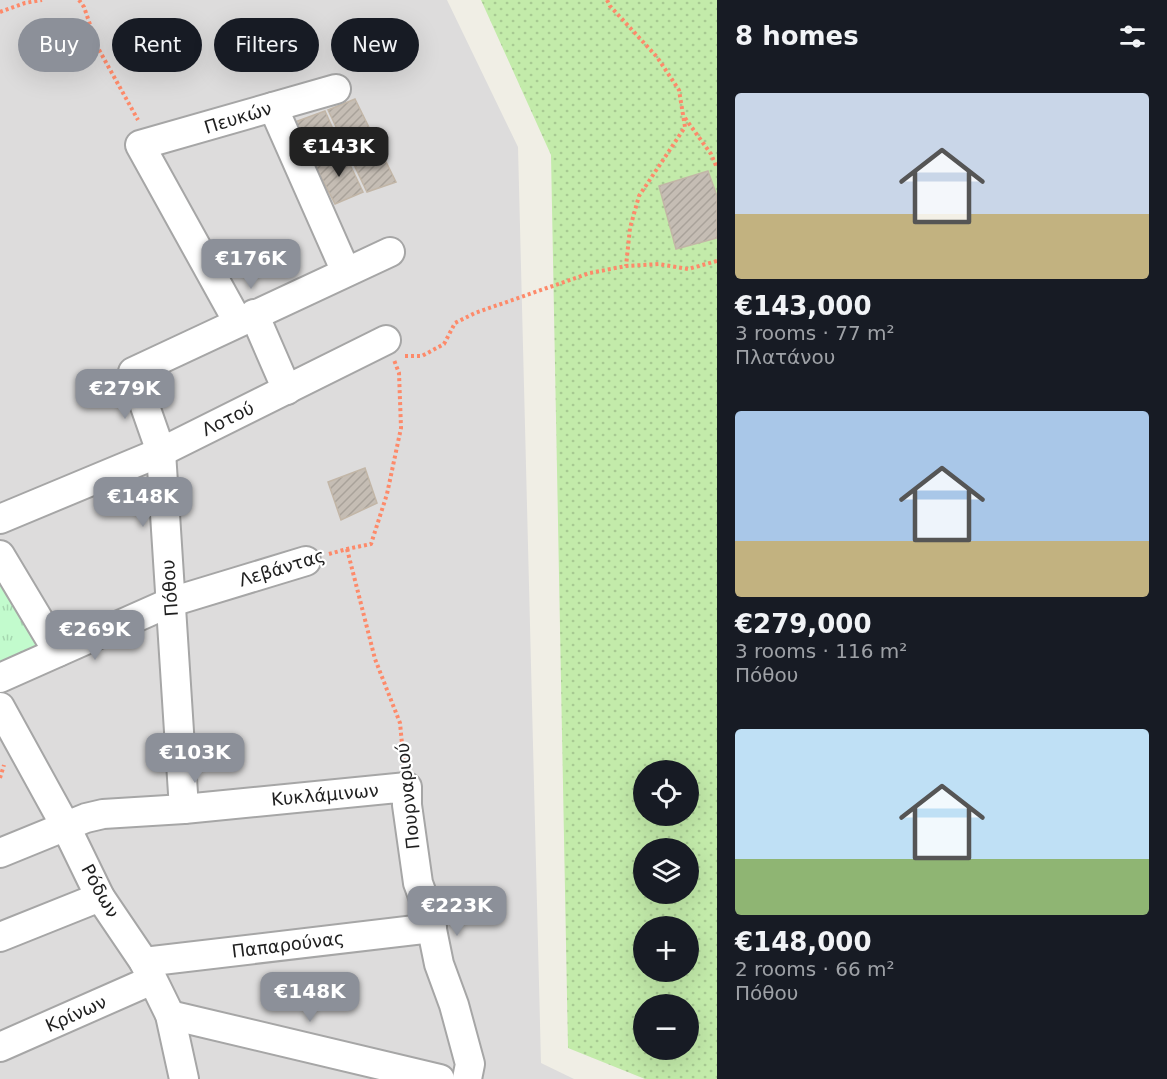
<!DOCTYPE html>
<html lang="en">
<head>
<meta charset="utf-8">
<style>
	body { margin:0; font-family:"DejaVu Sans",sans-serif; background:#242831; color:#f1f3f6; height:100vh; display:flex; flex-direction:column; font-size:22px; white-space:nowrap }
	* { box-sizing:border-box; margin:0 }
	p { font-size:20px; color:#9ea1a6 }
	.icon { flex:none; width:33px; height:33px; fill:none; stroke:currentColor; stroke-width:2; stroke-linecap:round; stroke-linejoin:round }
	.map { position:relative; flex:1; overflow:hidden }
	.sheet { display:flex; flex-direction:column; background:#171b24; width:450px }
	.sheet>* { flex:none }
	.hud { position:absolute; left:18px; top:18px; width:570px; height:54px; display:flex; gap:12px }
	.controls { position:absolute; left:633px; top:760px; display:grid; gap:12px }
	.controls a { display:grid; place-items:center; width:66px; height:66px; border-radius:50%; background:#171b24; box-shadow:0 6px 24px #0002; font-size:30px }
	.price { position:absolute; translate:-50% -51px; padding:0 14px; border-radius:12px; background:#8c9099; color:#fff; font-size:20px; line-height:39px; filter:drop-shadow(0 2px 3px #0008) }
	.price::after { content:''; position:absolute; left:50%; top:36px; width:18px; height:14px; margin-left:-9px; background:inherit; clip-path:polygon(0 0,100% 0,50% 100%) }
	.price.selected { background:#222; color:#fff }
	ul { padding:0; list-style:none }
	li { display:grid; align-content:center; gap:12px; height:318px; padding:0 18px }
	li span { display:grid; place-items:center; height:186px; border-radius:6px; color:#555 }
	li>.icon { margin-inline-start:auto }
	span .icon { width:108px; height:108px; fill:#fffc; stroke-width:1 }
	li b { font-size:26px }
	h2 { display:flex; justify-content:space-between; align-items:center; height:72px; padding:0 18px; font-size:26px }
	.pill { padding:0 21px; border-radius:27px; background:#171b24; box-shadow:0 6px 24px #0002; font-size:21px; line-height:54px }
	.pill.selected { background:#8c9099; color:#fff }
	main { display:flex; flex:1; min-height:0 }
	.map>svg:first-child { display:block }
	.residential { fill:#dddcdc }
	.grass { fill:url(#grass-dots); fill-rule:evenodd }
	.park { fill:url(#park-tufts) }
	.building { fill:url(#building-hatch); stroke:#c2b6a7; stroke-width:1.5 }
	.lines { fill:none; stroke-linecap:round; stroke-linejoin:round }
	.minor-casing { stroke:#a6a6a6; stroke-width:32 }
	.path { stroke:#fd8a6a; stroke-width:4; stroke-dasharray:3 3; stroke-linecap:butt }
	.minor { stroke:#fff; stroke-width:28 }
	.labels { text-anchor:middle; stroke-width:4.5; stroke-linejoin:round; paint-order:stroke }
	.street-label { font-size:18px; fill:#1f1f1f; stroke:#fff }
</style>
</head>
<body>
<main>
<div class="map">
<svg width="717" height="1079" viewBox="0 0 717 1079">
	<defs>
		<pattern id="grass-dots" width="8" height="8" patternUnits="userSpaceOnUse" patternTransform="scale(1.5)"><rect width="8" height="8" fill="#c3ebaa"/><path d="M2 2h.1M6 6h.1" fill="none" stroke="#a7c992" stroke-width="1.8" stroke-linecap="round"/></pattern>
		<pattern id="park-tufts" width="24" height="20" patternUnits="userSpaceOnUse" patternTransform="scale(1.5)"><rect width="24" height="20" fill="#c2fbcd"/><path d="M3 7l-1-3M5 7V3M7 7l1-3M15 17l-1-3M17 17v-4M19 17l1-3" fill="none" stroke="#a6d7b0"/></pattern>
		<pattern id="building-hatch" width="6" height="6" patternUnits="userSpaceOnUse" patternTransform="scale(1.5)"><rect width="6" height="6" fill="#c5bdb4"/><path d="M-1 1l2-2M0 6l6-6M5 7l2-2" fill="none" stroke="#a9a29a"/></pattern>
	</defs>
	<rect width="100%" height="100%" fill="#f0eee5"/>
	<polygon class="residential" points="0,0 447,0 518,147 541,1063 574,1079 0,1079"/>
	<path class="grass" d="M 481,0 L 717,0 L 717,1079 L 645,1079 L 568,1048 L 551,155 ZM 644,771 L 688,771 L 688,816 L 644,816 ZM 644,849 L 688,849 L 688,894 L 644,894 ZM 644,927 L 688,927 L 688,972 L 644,972 ZM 644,1005 L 688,1005 L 688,1050 L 644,1050 Z"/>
	<polygon class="park" points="0,569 46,644 0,663"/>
	<g class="building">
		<polygon points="355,99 396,182 367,192 328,110"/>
		<polygon points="325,111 341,147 313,159 295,122"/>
		<polygon points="344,152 363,192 335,204 314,163"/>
		<polygon points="708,171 717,196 717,238 676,249 659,186"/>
		<polygon points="365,468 377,503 341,520 328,482"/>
	</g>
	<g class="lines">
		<g class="minor-casing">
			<g id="minor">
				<polyline points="273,107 346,272"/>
				<polyline points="254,314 287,390"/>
				<polyline points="238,322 140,145 336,89"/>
				<polyline points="0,519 161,452 386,340"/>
				<polyline points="0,555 58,652"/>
				<polyline points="0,678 171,602 306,561"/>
				<polyline points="0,707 66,827 100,897 144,962 170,1015 184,1079"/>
				<polyline points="184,809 161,452 133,372 390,252"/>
				<polyline points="0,853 86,818 103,814 184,809 407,787 407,805 418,883 428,910 439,964 454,1005 470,1064 467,1079"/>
				<polyline points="0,937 100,897"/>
				<polyline points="144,962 432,928"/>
				<polyline points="170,1015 440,1079"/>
				<polyline points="0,1047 152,980"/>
			</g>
		</g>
		<g class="path">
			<polyline points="79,0 84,7 98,48 138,120"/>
			<polyline points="607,0 610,6 657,57 679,90 685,127 639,196 630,228 626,266"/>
			<polyline points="0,12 25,3 42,0"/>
			<polyline points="685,118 711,154 717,168"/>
			<polyline points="405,356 422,356 444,344 455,323 475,313 590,273 626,266 659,264 688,269 717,261"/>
			<polyline points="347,549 375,659 400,723 404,765"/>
			<polyline points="329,554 347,549 371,544 387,494 401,428 399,373 394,360"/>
			<polyline points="0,778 4,765"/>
		</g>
		<use href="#minor" class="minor"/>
	</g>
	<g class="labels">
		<g class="street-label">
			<text transform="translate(238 118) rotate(-17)" y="6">Πευκών</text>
			<text transform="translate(228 419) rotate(-26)" y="6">Λοτού</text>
			<text transform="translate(282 568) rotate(-17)" y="6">Λεβάντας</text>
			<text transform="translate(170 588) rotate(-94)" y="6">Πόθου</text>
			<text transform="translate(325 795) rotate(-5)" y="6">Κυκλάμινων</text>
			<text transform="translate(408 796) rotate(-96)" y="6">Πουρναριού</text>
			<text transform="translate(100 891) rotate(61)" y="6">Ρόδων</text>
			<text transform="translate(288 945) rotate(-7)" y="6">Παπαρούνας</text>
			<text transform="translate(76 1014) rotate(-24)" y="6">Κρίνων</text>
		</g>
	</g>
</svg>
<div class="controls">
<a><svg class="icon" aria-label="locate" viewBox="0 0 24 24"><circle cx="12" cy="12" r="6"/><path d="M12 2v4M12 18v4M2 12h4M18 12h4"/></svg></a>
<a><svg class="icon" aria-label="layers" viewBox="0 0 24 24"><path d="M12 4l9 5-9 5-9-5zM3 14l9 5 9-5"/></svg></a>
<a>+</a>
<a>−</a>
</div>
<b class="price selected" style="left:339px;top:178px">€143K</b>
<b class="price" style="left:251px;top:290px">€176K</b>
<b class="price" style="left:125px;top:420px">€279K</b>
<b class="price" style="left:143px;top:528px">€148K</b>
<b class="price" style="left:95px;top:661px">€269K</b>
<b class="price" style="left:195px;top:784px">€103K</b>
<b class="price" style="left:457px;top:937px">€223K</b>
<b class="price" style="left:310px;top:1023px">€148K</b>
<div class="hud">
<a class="pill selected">Buy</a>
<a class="pill">Rent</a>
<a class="pill">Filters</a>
<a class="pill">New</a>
</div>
</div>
<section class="sheet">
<h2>8 homes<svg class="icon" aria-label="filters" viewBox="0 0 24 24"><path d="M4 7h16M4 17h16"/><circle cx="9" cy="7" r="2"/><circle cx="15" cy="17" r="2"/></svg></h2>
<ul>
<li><span style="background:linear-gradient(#c9d6e8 65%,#c2b280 0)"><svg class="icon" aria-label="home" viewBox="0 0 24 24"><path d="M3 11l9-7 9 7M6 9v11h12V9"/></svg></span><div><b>€143,000</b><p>3 rooms · 77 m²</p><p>Πλατάνου</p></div></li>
<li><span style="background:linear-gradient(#a9c7e8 70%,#c2b280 0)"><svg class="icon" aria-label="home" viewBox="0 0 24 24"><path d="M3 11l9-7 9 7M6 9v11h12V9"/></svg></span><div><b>€279,000</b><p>3 rooms · 116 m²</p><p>Πόθου</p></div></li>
<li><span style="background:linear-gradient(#bfe0f5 70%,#8fb573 0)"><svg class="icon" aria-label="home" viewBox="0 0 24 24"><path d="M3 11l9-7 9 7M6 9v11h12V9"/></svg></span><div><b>€148,000</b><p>2 rooms · 66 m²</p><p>Πόθου</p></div></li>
</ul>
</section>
</main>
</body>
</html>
